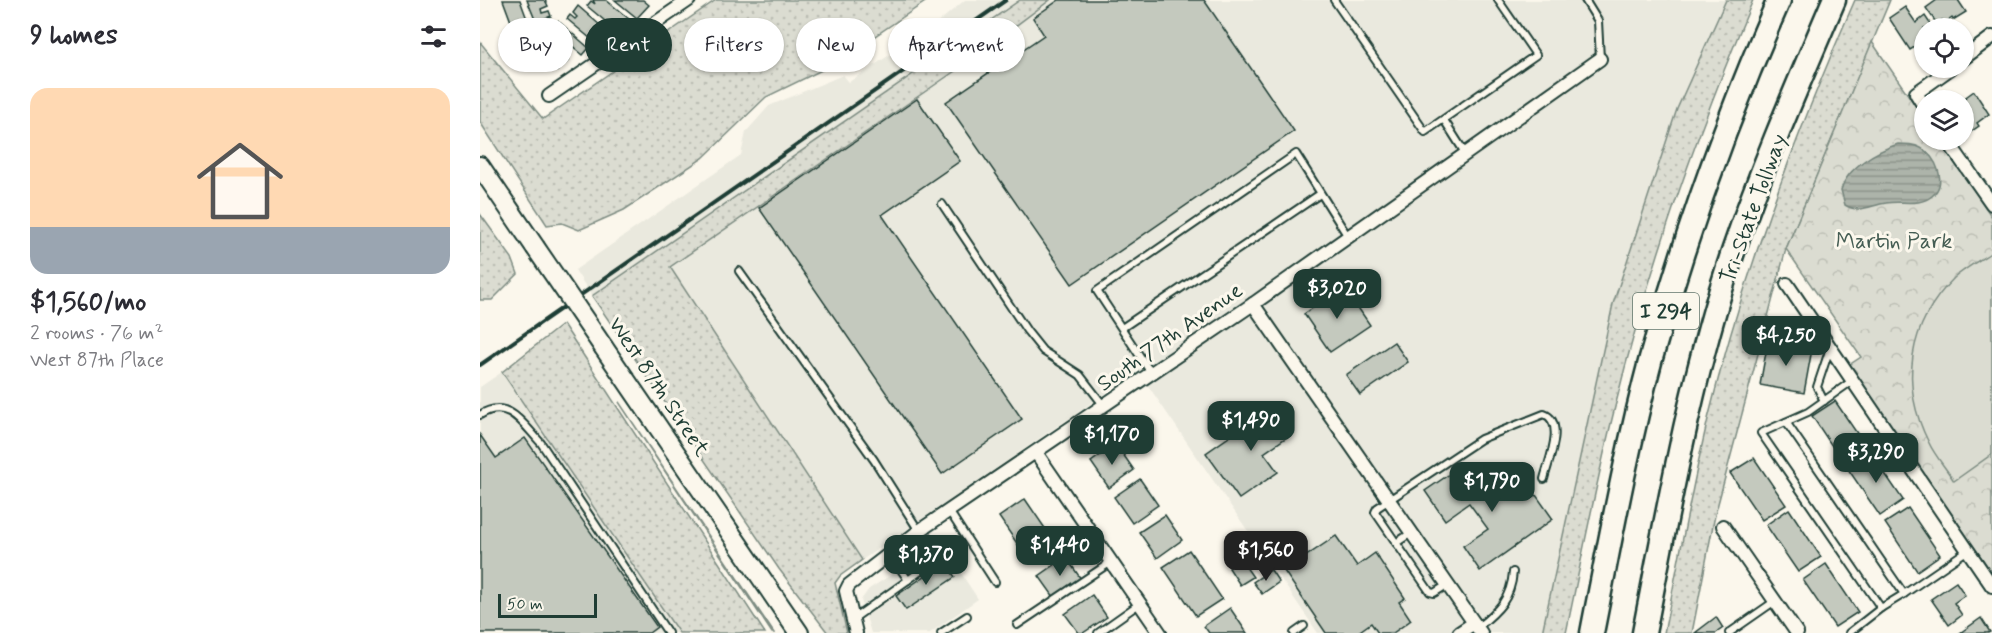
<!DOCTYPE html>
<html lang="en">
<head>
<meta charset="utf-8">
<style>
	body { margin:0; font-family:Mynerve,sans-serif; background:#f2f2f3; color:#2b2b33; height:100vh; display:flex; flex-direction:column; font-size:22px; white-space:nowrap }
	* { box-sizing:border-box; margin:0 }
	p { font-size:20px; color:#7c7c81 }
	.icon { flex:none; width:33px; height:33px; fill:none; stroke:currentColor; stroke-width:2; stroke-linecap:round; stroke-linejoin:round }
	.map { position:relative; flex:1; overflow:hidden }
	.side { display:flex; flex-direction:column; background:#fff; width:480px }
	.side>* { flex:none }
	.hud { position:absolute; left:18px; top:18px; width:570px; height:54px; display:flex; gap:12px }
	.buttons { position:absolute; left:1434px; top:18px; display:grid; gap:12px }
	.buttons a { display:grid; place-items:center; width:60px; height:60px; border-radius:50%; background:#fff; box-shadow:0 2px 4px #0004; font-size:30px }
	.scale { position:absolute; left:18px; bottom:15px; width:99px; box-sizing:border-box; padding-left:6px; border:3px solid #1f3d34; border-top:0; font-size:16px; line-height:21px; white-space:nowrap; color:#1f3d34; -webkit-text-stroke:4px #fbf7ec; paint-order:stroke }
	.price { position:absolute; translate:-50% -51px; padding:0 14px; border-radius:12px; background:#1f3d34; color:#fff; font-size:20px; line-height:39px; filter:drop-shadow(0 2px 3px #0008) }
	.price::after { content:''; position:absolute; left:50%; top:36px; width:18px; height:14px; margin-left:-9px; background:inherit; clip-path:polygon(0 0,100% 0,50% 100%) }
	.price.current { background:#222; color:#fff }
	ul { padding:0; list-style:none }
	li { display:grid; align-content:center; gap:12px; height:318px; padding:0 30px }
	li+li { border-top:2px solid #e1e1e2 }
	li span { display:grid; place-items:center; height:186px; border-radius:18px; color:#555 }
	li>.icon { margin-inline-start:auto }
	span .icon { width:108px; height:108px; fill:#fffc; stroke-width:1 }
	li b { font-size:26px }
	h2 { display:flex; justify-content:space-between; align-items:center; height:72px; padding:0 30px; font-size:26px }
	.tag { padding:0 21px; border-radius:27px; background:#fff; box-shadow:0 2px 4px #0004; font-size:21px; line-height:54px }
	.tag.current { background:#1f3d34; color:#fff }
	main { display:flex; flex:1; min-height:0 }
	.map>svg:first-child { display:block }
	.built { fill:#eae9de }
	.grass { fill:url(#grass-dots); stroke:#7d8c82; stroke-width:1.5 }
	.park { fill:url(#park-crowns); stroke:#7d8c82; stroke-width:1.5 }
	.pitch { fill:#dbdcd1; stroke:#7d8c82; stroke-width:1.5 }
	.water { fill:url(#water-rules); stroke:#74847b; stroke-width:1.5 }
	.building { fill:#c4c9be; stroke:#1f3d34; stroke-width:1.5 }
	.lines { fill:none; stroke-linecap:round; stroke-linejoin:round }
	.lane-casing { stroke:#1f3d34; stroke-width:10 }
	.street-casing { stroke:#1f3d34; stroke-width:16 }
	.secondary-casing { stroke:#1f3d34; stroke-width:22 }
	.highway-casing { stroke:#1f3d34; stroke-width:27 }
	.lane { stroke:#fbf7ec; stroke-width:6 }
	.street { stroke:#fbf7ec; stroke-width:12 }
	.secondary { stroke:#fbf7ec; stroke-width:18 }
	.highway { stroke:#fbf7ec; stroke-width:22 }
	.rail { stroke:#1f3d34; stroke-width:4 }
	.secondary-bridge-casing { stroke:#1f3d34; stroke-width:22; stroke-linecap:butt }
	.secondary-bridge { stroke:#fbf7ec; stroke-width:18 }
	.labels { text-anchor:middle; stroke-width:6; stroke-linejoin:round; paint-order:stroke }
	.shield { fill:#fbf7ec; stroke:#61756b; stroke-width:1.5 }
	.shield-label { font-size:21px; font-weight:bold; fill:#1f3d34 }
	.street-label { font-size:22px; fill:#1f3d34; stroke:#fbf7ec }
	.park-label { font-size:22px; fill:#455d53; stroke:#fbf7ec }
</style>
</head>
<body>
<main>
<section class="side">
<h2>9 homes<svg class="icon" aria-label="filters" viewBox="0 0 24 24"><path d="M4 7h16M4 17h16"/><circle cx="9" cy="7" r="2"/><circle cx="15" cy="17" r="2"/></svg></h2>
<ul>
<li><span style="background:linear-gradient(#ffd9b3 75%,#9aa5b1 0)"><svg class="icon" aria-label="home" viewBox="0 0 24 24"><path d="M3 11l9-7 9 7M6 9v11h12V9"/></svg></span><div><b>$1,560/mo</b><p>2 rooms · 76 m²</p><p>West 87th Place</p></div></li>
</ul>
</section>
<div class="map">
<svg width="1512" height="633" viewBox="0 0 1512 633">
	<defs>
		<pattern id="grass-dots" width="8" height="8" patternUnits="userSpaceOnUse" patternTransform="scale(1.5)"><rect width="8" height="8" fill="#dbdcd1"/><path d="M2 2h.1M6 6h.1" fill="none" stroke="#bcbeb4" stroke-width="1.8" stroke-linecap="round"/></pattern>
		<pattern id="park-crowns" width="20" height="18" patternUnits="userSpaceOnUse" patternTransform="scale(1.5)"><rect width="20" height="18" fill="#dbdcd1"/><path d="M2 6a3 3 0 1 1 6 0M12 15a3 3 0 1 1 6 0" fill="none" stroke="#bcbeb4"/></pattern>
		<pattern id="water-rules" width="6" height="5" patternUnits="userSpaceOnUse" patternTransform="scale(1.5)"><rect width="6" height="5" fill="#adb4aa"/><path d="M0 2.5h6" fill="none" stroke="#8c948b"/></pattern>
	</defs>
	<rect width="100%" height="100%" fill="#fbf7ec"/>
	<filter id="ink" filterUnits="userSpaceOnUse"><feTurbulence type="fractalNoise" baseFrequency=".0167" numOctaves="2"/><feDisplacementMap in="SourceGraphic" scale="12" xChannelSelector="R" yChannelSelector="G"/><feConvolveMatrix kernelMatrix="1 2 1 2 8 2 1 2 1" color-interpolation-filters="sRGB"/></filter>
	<g filter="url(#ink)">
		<g class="built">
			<polygon points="485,0 540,0 112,296 95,270 261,155 266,132 289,106 363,75 369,82 456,24"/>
			<polygon points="570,0 1246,0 1197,109 1133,304 1062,633 838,633 658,371 382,560 190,267 478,69"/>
			<polygon points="22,372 199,633 0,633 0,387"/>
			<polygon points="461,543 498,599 450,633 391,633 381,600 389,589"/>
		</g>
		<g class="grass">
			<polygon points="236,0 448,0 352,65 286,97 223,158 144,210 99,230 82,223 67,225 0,122 0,42 63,119"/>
			<polygon points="540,0 570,0 478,69 190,267 382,560 360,576 355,583 367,633 348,633 299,569 112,296"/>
			<path d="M 1246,0 L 1273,0 C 1217,132 1169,267 1135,407 C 1116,482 1102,558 1086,633 L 1062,633 L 1133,304 L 1197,109 Z"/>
			<path d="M 1375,0 L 1410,0 L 1306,249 L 1235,515 L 1212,633 L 1184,633 C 1199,562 1211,490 1228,419 C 1263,275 1315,136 1375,0 Z"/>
			<polygon points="0,214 32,258 38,274 12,300 0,300"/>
			<polygon points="83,324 285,633 199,633 22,372"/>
			<polygon points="139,402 294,633 292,633"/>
		</g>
		<polygon class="park" points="1392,42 1444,118 1444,140 1459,140 1512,217 1512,573 1369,365 1381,357 1306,249"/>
		<path class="pitch" d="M 1512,252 L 1512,454 L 1474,481 C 1466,468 1455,456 1449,443 C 1419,384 1428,324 1474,278 C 1485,268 1500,260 1512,252 Z"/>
		<path class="water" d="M 1418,144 C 1426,144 1434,144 1441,148 C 1456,156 1468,183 1452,196 C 1439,207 1421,200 1406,203 C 1391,205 1379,214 1365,205 L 1361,190 C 1367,167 1397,151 1418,144 Z"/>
		<g class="building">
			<polygon points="23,0 40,0 47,19 40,22 44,33 36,35"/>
			<polygon points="47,0 65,0 68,6 61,9 62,13 69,11 71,16 56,22"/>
			<polygon points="113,0 126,0 149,19 137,31 107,6 111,1 115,4"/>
			<polygon points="135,0 163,0 169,5 157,18"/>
			<polygon points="579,0 724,0 814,131 592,284 466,102 564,35 553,18"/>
			<polygon points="1457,0 1478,0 1486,12 1473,20 1472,18 1465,23 1462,20 1457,24 1446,8"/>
			<polygon points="98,6 129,33 117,44 87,19 90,15 95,19 97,17 93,13"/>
			<polygon points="1425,7 1436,23 1445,16 1453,28 1444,28 1444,47 1441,43 1430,50 1409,18"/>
			<polygon points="78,21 109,48 103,55 72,29"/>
			<polygon points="59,34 89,60 77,71 46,47 51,41 59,48 53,41"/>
			<polygon points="1494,91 1509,114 1497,123 1499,126 1489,133 1484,125 1483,99"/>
			<polygon points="437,99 480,161 402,215 542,419 462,474 279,208"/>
			<polygon points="864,287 890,325 850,352 824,314"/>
			<polygon points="1288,341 1332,349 1324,393 1280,385"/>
			<polygon points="914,342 928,362 880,395 866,375"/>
			<polygon points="1355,401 1387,448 1364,464 1332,416"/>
			<polygon points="795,405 814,432 784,453 798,472 759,499 726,453"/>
			<polygon points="0,435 16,458 45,438 177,627 169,633 0,633"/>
			<polygon points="636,444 654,470 629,488 611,462"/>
			<polygon points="1391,453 1423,500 1400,516 1368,469"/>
			<polygon points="1274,458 1306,505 1282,520 1250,473"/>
			<polygon points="980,467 1000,496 1034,472 1052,498 1056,495 1073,519 1000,571 983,546 1008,529 989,503 965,520 945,491"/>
			<polygon points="660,479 678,505 652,523 634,497"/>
			<polygon points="545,499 573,540 547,558 519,517"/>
			<polygon points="1428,508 1460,555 1437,571 1405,523"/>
			<polygon points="1309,509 1341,557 1318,572 1286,525"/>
			<polygon points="685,515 702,540 677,558 659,532"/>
			<polygon points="856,536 877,566 895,553 925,598 919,602 931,620 913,633 898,633 891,623 877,633 846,633 804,571"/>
			<polygon points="709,550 742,599 716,616 683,567"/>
			<polygon points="586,557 601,579 574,597 559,576"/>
			<polygon points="761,560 773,577 760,585 749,568"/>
			<polygon points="465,562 475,577 426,610 416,596"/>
			<polygon points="1346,564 1378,612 1355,627 1323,580"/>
			<polygon points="791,570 799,582 782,594 773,582"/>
			<polygon points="1476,582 1485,595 1474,603 1482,615 1469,625 1451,599"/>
			<polygon points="612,595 627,617 603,633 599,633 585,614"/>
			<polygon points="750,608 767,633 729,633 724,626"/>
			<polygon points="1236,617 1243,628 1236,633 1215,633"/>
			<polygon points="1501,618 1510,632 1508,633 1480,633"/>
		</g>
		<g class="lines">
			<g class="lane-casing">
				<g id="lane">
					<polyline points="854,0 945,132 1056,55 1018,0"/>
					<polyline points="1105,0 1118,21 1120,59"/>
					<polyline points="964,120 985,153"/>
					<polyline points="462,204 547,331 563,351 600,375 624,406"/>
					<polyline points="259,271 394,460 439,531"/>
					<polyline points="642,328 840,194"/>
					<polyline points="671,373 617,291 816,154 867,235"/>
					<polyline points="1344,401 1337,387 1350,348"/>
					<path d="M 0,415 C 28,397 43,424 61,443 L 188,633"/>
					<polyline points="1306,422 1424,594 1488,550"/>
					<polyline points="469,511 515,582"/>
					<polyline points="916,543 931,533"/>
					<polyline points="428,580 452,563"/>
					<path d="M 967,585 L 954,593 L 950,592 L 895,512 L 897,508 L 1001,439 L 1064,414 C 1086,422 1068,462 1064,479"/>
					<polyline points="1401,608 1424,594"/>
					<polyline points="373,619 428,580 411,555"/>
					<polyline points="537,625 631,562"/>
					<path d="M 998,627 C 1018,611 1031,599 1033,572"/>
					<polyline points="461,633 487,616"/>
					<polyline points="618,633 659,604"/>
					<polyline points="814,633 824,626"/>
					<polyline points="1249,633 1295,601"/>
					<polyline points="1369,633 1401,608 1281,433 1328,412 1372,381"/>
				</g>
			</g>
			<g class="street-casing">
				<g id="street">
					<polyline points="1484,58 1512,37"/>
					<polyline points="69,96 209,0"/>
					<polyline points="1444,106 1436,93 1471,68"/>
					<polyline points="1467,140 1512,204"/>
					<polyline points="1307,284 1512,586"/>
					<polyline points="773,304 1001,633"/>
					<polyline points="557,454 680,633"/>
					<polyline points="1243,526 1317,633"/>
					<polyline points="376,633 366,591 369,585 439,531 773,304 1120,59"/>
					<polyline points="979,633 994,623"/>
				</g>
			</g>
			<g class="secondary-casing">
				<g id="secondary">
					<polyline points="0,166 55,247"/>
					<polyline points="124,348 319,633"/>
				</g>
			</g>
			<g class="highway-casing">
				<g id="highway">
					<path d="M 1112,633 C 1130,541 1147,448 1171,358 C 1205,236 1248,116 1299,0"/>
					<path d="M 1164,633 C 1189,504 1212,373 1254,249 C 1283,164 1319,82 1354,0"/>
				</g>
			</g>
			<use href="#lane" class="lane"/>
			<use href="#street" class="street"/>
			<use href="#secondary" class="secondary"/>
			<use href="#highway" class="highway"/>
			<polyline class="rail" points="0,365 526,0"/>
			<g class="secondary-bridge-casing">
				<polyline id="secondary-bridge" points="55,247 124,348"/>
			</g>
			<use href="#secondary-bridge" class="secondary-bridge"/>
		</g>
	</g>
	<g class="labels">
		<rect class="shield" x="1153" y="293" width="66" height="36" rx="4.5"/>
		<g class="shield-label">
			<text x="1186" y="318">I 294</text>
		</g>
		<g class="street-label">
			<text transform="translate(1272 208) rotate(-70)" y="8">Tri-State Tollway</text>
			<text transform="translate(689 336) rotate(-35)" y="8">South 77th Avenue</text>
			<text transform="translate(180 386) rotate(56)" y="8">West 87th Street</text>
		</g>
		<g class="park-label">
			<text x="1414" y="248">Martin Park</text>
		</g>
	</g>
</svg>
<div class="buttons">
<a><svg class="icon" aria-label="locate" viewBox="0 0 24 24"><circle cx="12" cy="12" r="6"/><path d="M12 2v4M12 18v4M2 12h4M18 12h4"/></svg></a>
<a><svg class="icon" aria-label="layers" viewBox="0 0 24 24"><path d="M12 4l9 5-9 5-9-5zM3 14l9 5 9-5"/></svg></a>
</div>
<div class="scale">50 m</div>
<b class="price" style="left:857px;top:320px">$3,020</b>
<b class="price" style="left:1306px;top:367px">$4,250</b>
<b class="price" style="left:771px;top:452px">$1,490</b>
<b class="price" style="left:632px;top:466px">$1,170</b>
<b class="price" style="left:1396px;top:484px">$3,290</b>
<b class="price" style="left:1012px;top:513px">$1,790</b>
<b class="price" style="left:580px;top:577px">$1,440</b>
<b class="price current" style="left:786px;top:582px">$1,560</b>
<b class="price" style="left:446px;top:586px">$1,370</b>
<div class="hud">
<a class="tag">Buy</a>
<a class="tag current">Rent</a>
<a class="tag">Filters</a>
<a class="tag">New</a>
<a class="tag">Apartment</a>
</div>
</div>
</main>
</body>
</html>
